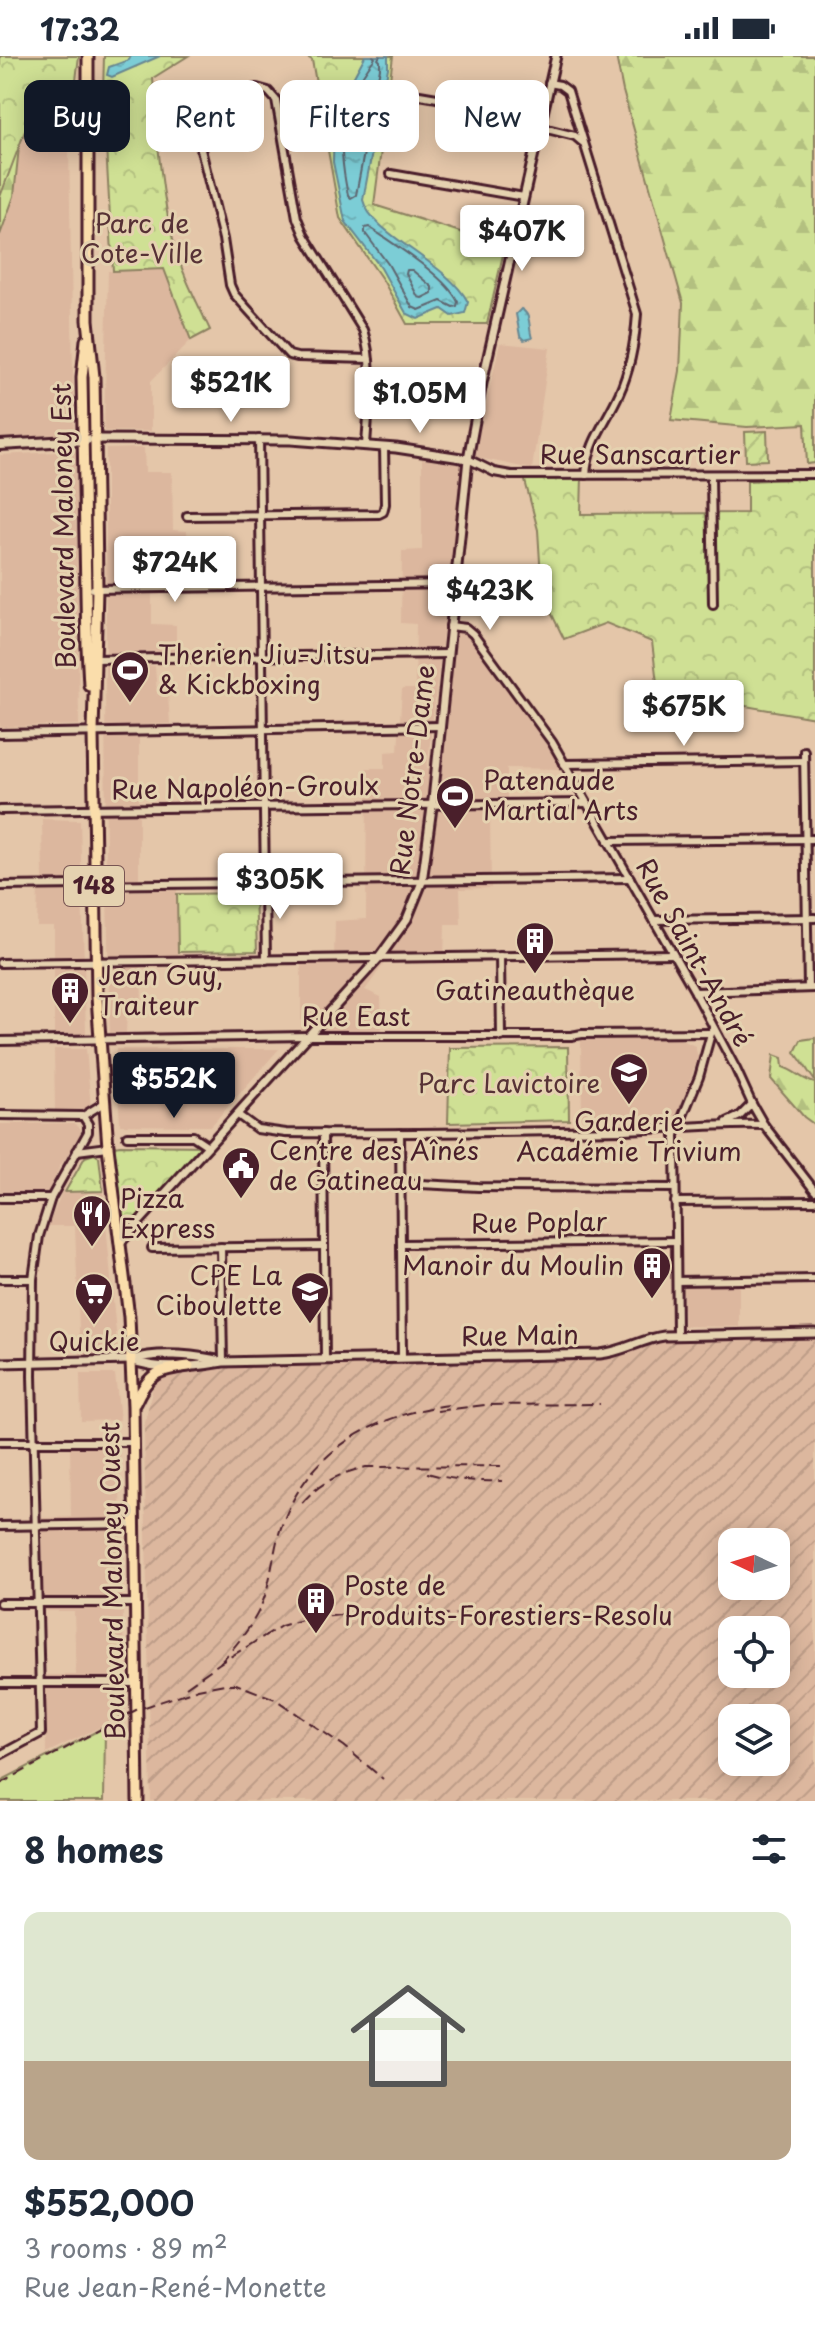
<!DOCTYPE html>
<html lang="en">
<head>
<meta charset="utf-8">
<style>
	body { margin:0; font-family:"Playpen Sans",sans-serif; background:#f2f2f3; color:#1f2937; height:100vh; display:flex; flex-direction:column; font-size:30px; white-space:nowrap }
	* { box-sizing:border-box; margin:0 }
	p { font-size:26px; color:#747a83 }
	.icon { flex:none; width:44px; height:44px; fill:none; stroke:currentColor; stroke-width:2; stroke-linecap:round; stroke-linejoin:round }
	.map { position:relative; height:1745px; overflow:hidden }
	.drawer { display:flex; flex-direction:column; background:#fff; flex:1 }
	.drawer>* { flex:none }
	.banner { position:absolute; left:24px; top:24px; width:768px; height:72px; display:flex; gap:16px }
	.needle { width:52px; rotate:274deg }
	.controls { position:absolute; left:718px; top:1472px; display:grid; gap:16px }
	.controls a { display:grid; place-items:center; width:72px; height:72px; border-radius:16px; background:#fff; box-shadow:0 4px 20px #0003; font-size:40px }
	.price { position:absolute; translate:-50% -68px; padding:0 18px; border-radius:8px; background:#fff; color:#222; font-size:26px; line-height:52px; filter:drop-shadow(0 2px 4px #0008) }
	.price::after { content:''; position:absolute; left:50%; top:48px; width:24px; height:18px; margin-left:-12px; background:inherit; clip-path:polygon(0 0,100% 0,50% 100%) }
	.price.selected { background:#111827; color:#fff }
	ul { padding:0; list-style:none }
	li { display:grid; align-content:center; gap:16px; height:424px; padding:0 24px }
	li+li { border-top:2px solid #e0e1e3 }
	li span { display:grid; place-items:center; height:248px; border-radius:16px; color:#555 }
	li>.icon { margin-inline-start:auto }
	span .icon { width:144px; height:144px; fill:#fffc; stroke-width:1 }
	li b { font-size:34px }
	h2 { display:flex; justify-content:space-between; align-items:center; height:96px; padding:0 24px; font-size:34px }
	.pill { padding:0 28px; border-radius:16px; background:#fff; box-shadow:0 4px 20px #0003; font-size:28px; line-height:72px }
	.pill.selected { background:#111827; color:#fff }
	.status { display:flex; justify-content:space-between; align-items:center; height:56px; padding:0 40px; background:#fff; direction:ltr }
	.status svg { height:22px; fill:currentColor }
	.map>svg:first-child { display:block }
	.built { fill:#dcb79e }
	.industrial { fill:url(#industrial-furrows); fill-rule:evenodd }
	.grass { fill:#cfe094; stroke:#8c8060; stroke-width:2 }
	.forest { fill:url(#forest-firs); stroke:#8c8060; stroke-width:2 }
	.park { fill:url(#park-crowns); stroke:#8c8060; stroke-width:2 }
	.garden { fill:url(#garden-furrows); stroke:#8c8060; stroke-width:2 }
	.water { fill:url(#water-ripples); stroke:#688792; stroke-width:2 }
	.lines { fill:none; stroke-linecap:round; stroke-linejoin:round }
	.shore { stroke:#5e656f; stroke-width:2 }
	.minor-casing { stroke:#4a1f2b; stroke-width:12 }
	.tertiary-casing { stroke:#4a1f2b; stroke-width:13 }
	.secondary-casing { stroke:#4a1f2b; stroke-width:14 }
	.primary-casing { stroke:#4a1f2b; stroke-width:15 }
	.minor { stroke:#e5d2b0; stroke-width:6 }
	.tertiary { stroke:#e5d2b0; stroke-width:7 }
	.secondary { stroke:#e5d2b0; stroke-width:8 }
	.primary { stroke:#faddab; stroke-width:9 }
	.rail { stroke:#4a1f2b; stroke-width:2; stroke-dasharray:12 6; stroke-linecap:butt }
	.labels { text-anchor:middle; stroke-width:6; stroke-linejoin:round; paint-order:stroke }
	.shield { fill:#e5d2b0; stroke:#785553; stroke-width:2 }
	.shield-label { font-size:24px; font-weight:bold; fill:#4a1f2b }
	.park-label { font-size:26px; fill:#573236; stroke:#e5d2b0 }
	.street-label { font-size:26px; fill:#4a1f2b; stroke:#e5d2b0 }
	.poi-label { font-size:26px; fill:#4a1f2b; stroke:#e5d2b0; text-anchor:start }
</style>
</head>
<body>
<div class="status"><b>17:32</b><svg viewBox="0 0 49 12"><path d="M0 12V9h3v3zM5 12V6h3v6zM10 12V3h3v9zM15 12V0h3v12zM26 1h20v11H26zM47 4h2v5h-2z"/></svg></div>
<div class="map">
<svg width="815" height="1745" viewBox="0 0 815 1745">
	<defs>
		<pattern id="industrial-furrows" width="10" height="10" patternUnits="userSpaceOnUse" patternTransform="scale(2)"><rect width="10" height="10" fill="#dcb79e"/><path d="M-1 1l2-2M0 10L10 0M9 11l2-2" fill="none" stroke="#be9d88"/></pattern>
		<pattern id="forest-firs" width="22" height="20" patternUnits="userSpaceOnUse" patternTransform="scale(2)"><rect width="22" height="20" fill="#cfe094"/><path d="M5 1l3.5 6h-7zM16 11l3.5 6h-7z" fill="#b3c080"/></pattern>
		<pattern id="park-crowns" width="20" height="18" patternUnits="userSpaceOnUse" patternTransform="scale(2)"><rect width="20" height="18" fill="#cfe094"/><path d="M2 6a3 3 0 1 1 6 0M12 15a3 3 0 1 1 6 0" fill="none" stroke="#b3c080"/></pattern>
		<pattern id="garden-furrows" width="10" height="10" patternUnits="userSpaceOnUse" patternTransform="scale(2)"><rect width="10" height="10" fill="#cfe094"/><path d="M-1 1l2-2M0 10L10 0M9 11l2-2" fill="none" stroke="#b3c080"/></pattern>
		<pattern id="water-ripples" width="26" height="14" patternUnits="userSpaceOnUse" patternTransform="scale(2)"><rect width="26" height="14" fill="#7ccdd6"/><path d="M2 4q2-2 4 0t4 0M15 11q2-2 4 0t4 0" fill="none" stroke="#6db0b8"/></pattern>
	</defs>
	<rect width="100%" height="100%" fill="#e4c6a9"/>
	<filter id="ink" filterUnits="userSpaceOnUse"><feTurbulence type="fractalNoise" baseFrequency=".0125" numOctaves="2"/><feDisplacementMap in="SourceGraphic" scale="16" xChannelSelector="R" yChannelSelector="G"/><feConvolveMatrix kernelMatrix="1 2 1 2 8 2 1 2 1" color-interpolation-filters="sRGB"/></filter>
	<g filter="url(#ink)">
		<g class="built">
			<polygon points="71,33 69,93 74,377 0,383 0,141 37,43"/>
			<polygon points="164,213 191,284 151,325 151,375 104,375 108,215"/>
			<polygon points="500,287 550,292 532,413 474,401"/>
			<polygon points="144,392 145,416 172,416 173,474 187,475 189,525 152,528 152,568 176,569 176,595 106,597 106,393"/>
			<polygon points="76,395 79,669 0,671 0,399"/>
			<polygon points="422,403 463,409 427,712 436,713 450,570 473,578 564,708 562,713 507,712 507,756 490,756 491,832 460,833 461,868 445,868 444,903 386,905 365,934 381,941 382,979 301,976 301,904 334,903 335,865 366,863 367,712 385,712 385,696 398,695 402,633 415,633 416,568 401,567 402,495 422,494"/>
			<polygon points="105,609 155,610 157,638 168,639 170,668 139,669 139,823 106,823"/>
			<polygon points="42,763 80,764 86,978 54,978 54,870 37,870 38,826 43,824"/>
			<polygon points="177,834 178,905 141,907 142,951 127,951 126,979 110,979 107,836"/>
			<polygon points="581,982 677,982 695,990 698,1001 679,1057 666,1063 582,1063"/>
			<polygon points="54,993 86,993 91,1053 55,1054"/>
			<polygon points="116,993 279,993 211,1070 120,1069"/>
			<polygon points="74,1067 81,1073 79,1082 60,1110 48,1136 0,1136 0,1068"/>
			<polygon points="103,1135 118,1298 80,1298 75,1170 48,1170 62,1136"/>
			<polygon points="683,1230 739,1230 739,1271 684,1270"/>
			<polygon points="80,1318 115,1318 120,1364 81,1365"/>
			<polygon points="119,1382 125,1659 46,1697 45,1619 76,1619 74,1555 44,1555 42,1462 71,1461 70,1384"/>
		</g>
		<path class="industrial" d="M 686,1277 L 815,1278 L 815,1745 L 151,1745 L 144,1371 L 154,1326 L 162,1315 L 213,1310 L 459,1301 L 620,1298 ZM 732,1486 L 776,1486 L 776,1530 L 732,1530 ZM 732,1574 L 776,1574 L 776,1618 L 732,1618 ZM 732,1662 L 776,1662 L 776,1706 L 732,1706 Z"/>
		<polygon class="grass" points="105,1671 104,1745 0,1745 0,1725"/>
		<g class="forest">
			<polygon points="0,0 21,71 14,140 0,179"/>
			<polygon points="616,0 815,0 815,407 807,408 805,368 747,371 671,364 680,315 683,247 623,35"/>
			<polygon points="815,982 815,1025 795,996 801,984"/>
			<path d="M 774,999 L 782,1002 L 783,1011 C 795,1015 803,1024 815,1027 L 815,1069 L 804,1061 L 771,1023 Z"/>
		</g>
		<g class="park">
			<polygon points="0,0 79,0 75,32 37,43 0,141"/>
			<path d="M 104,0 L 188,0 L 153,22 C 157,77 160,134 174,188 C 182,218 197,246 210,274 L 191,284 L 164,213 L 113,215 L 103,37 Z"/>
			<polygon points="305,0 393,0 374,149 505,190 487,268 407,268 384,226 340,162 312,4"/>
			<polygon points="582,420 581,458 747,457 747,425 815,422 815,662 658,635 652,586 606,567 564,583 542,538 538,474 524,421"/>
			<polygon points="255,837 257,895 178,896 177,838"/>
			<polygon points="568,991 569,1064 448,1067 450,992"/>
			<polygon points="120,1089 208,1090 120,1187 108,1091"/>
			<polygon points="94,1098 99,1101 103,1135 65,1136 85,1101"/>
		</g>
		<polygon class="garden" points="767,375 768,404 746,405 745,376"/>
		<g class="water">
			<polygon points="131,0 160,0 112,21 107,19 109,11 129,4"/>
			<path d="M 365,0 L 388,0 L 388,12 L 363,144 C 371,178 447,206 468,246 L 465,257 L 452,260 L 442,253 L 418,263 L 406,257 L 381,212 L 345,165 L 333,106 L 334,68 L 338,50 Z"/>
			<path d="M 521,253 C 532,259 528,271 532,282 L 524,284 L 520,280 L 516,258 Z"/>
		</g>
		<g class="lines">
			<g class="shore">
				<path d="M 373,0 L 375,2 C 339,48 336,83 348,139 L 351,142 L 356,139 L 380,12 L 380,5 L 378,3 L 380,0"/>
				<path d="M 369,171 C 393,188 446,220 458,246 L 457,250 L 453,251 L 441,245 L 419,254 L 412,251 L 388,208 L 365,177 L 365,172 Z"/>
				<polygon points="407,214 412,214 432,231 432,237 422,242 418,241 406,218"/>
			</g>
			<g class="minor-casing">
				<g id="minor">
					<path d="M 549,27 L 560,29 L 568,35 L 637,258 C 635,286 631,312 619,338 C 606,367 588,386 586,419"/>
					<polyline points="408,37 542,60"/>
					<polyline points="539,71 575,80 582,86"/>
					<polyline points="391,118 524,141"/>
					<polyline points="259,383 266,904"/>
					<path d="M 366,390 C 368,352 375,310 363,274 L 304,179 L 297,162 L 276,44 L 268,35 L 257,32 L 201,43 L 194,48 L 192,57 L 223,183 L 230,229 L 234,238 L 289,299 L 297,301 L 369,303"/>
					<polyline points="468,403 494,416 511,419 815,418"/>
					<polyline points="711,420 713,548"/>
					<polyline points="187,460 379,458 383,456 385,448 384,391"/>
					<polyline points="93,533 455,528"/>
					<polyline points="450,570 466,572 473,578 552,686 695,936 736,1013 752,1048 764,1069 815,1135"/>
					<polyline points="95,603 447,598"/>
					<polyline points="0,678 441,670"/>
					<polyline points="804,695 808,932"/>
					<polyline points="564,708 804,705"/>
					<polyline points="0,754 586,747"/>
					<polyline points="608,785 815,783"/>
					<polyline points="0,830 630,822"/>
					<polyline points="654,864 815,862"/>
					<polyline points="500,900 501,981"/>
					<polyline points="0,907 673,898"/>
					<polyline points="695,936 815,932"/>
					<polyline points="0,985 307,980 571,980 582,978 711,977"/>
					<polyline points="0,1059 83,1060 104,1047"/>
					<path d="M 238,1059 L 257,1073 L 286,1077 C 398,1078 511,1076 624,1074 C 671,1073 717,1067 764,1069"/>
					<polyline points="727,1066 740,1060 752,1048"/>
					<polyline points="323,1077 325,1304"/>
					<polyline points="400,1077 402,1301"/>
					<polyline points="127,1080 193,1080 208,1090"/>
					<polyline points="77,1095 108,1091"/>
					<polyline points="401,1127 478,1131 675,1132"/>
					<polyline points="0,1142 51,1142"/>
					<polyline points="675,1146 815,1145"/>
					<polyline points="403,1188 676,1185"/>
					<polyline points="221,1191 223,1306"/>
					<polyline points="152,1192 324,1190"/>
					<polyline points="0,1223 33,1223"/>
					<polyline points="677,1225 815,1223"/>
					<polyline points="677,1278 675,1079 699,1021 712,974"/>
					<polyline points="0,1386 134,1386"/>
					<polyline points="0,1470 134,1468"/>
					<polyline points="0,1547 135,1547"/>
					<polyline points="0,1627 136,1627"/>
					<polyline points="0,1699 41,1677 32,1320 33,1223 39,1180 51,1142 88,1076 88,1068 83,1060"/>
				</g>
			</g>
			<g class="tertiary-casing">
				<g id="tertiary">
					<polyline points="96,383 291,384 396,392 468,403"/>
					<polyline points="120,1187 378,903 407,863 422,826 433,744 468,403 482,327 556,0"/>
					<path d="M 131,1304 C 158,1315 194,1311 223,1306 L 600,1298 C 622,1296 642,1283 664,1280 L 815,1277"/>
					<path d="M 0,1307 L 131,1304 C 156,1296 191,1299 217,1304"/>
				</g>
			</g>
			<g class="secondary-casing">
				<polyline id="secondary" points="0,389 87,384"/>
			</g>
			<g class="primary-casing">
				<g id="primary">
					<polyline points="88,0 88,264 94,321 96,444 97,533 93,676 97,941 108,1091 129,1261 133,1350 138,1745"/>
					<polyline points="86,284 82,321 87,591 89,629"/>
					<path d="M 135,1347 C 149,1317 157,1314 189,1310"/>
				</g>
			</g>
			<use href="#minor" class="minor"/>
			<use href="#tertiary" class="tertiary"/>
			<use href="#secondary" class="secondary"/>
			<use href="#primary" class="primary"/>
			<g class="rail">
				<polyline points="437,1355 485,1349 600,1348"/>
				<path d="M 427,1417 C 452,1424 476,1426 502,1425"/>
				<path d="M 302,1447 C 319,1427 340,1417 366,1411 L 501,1410"/>
				<path d="M 220,1607 C 241,1584 261,1560 268,1529 C 272,1513 274,1497 278,1481 C 302,1399 368,1360 449,1349"/>
				<polyline points="186,1631 220,1607 281,1570 309,1562 341,1559 489,1558"/>
				<polyline points="0,1728 136,1654 198,1633 224,1628 236,1628 275,1643 344,1690 383,1723"/>
			</g>
		</g>
	</g>
	<defs>
		<g id="stadium-pin" transform="scale(2)"><path d="M0 17L-7.5 6A9.5 9.5 0 1 1 7.5 6Z" fill="#4a1f2b" stroke="#e5d2b0"/><path d="M0-5a6.5 5 0 1 0 0 10a6.5 5 0 1 0 0-10ZM-3.5-1.8h7v3.6h-7Z" fill="#fff"/></g>
		<g id="building-pin" transform="scale(2)"><path d="M0 17L-7.5 6A9.5 9.5 0 1 1 7.5 6Z" fill="#4a1f2b" stroke="#e5d2b0"/><path d="M-4-6H4V6H1V3H-1V6H-4ZM-2.5-4.3h1.7v1.8h-1.7ZM.8-4.3h1.7v1.8H.8ZM-2.5-1h1.7V.8h-1.7ZM.8-1h1.7V.8H.8Z" fill="#fff"/></g>
		<g id="school-pin" transform="scale(2)"><path d="M0 17L-7.5 6A9.5 9.5 0 1 1 7.5 6Z" fill="#4a1f2b" stroke="#e5d2b0"/><path d="M0-5L7-2L0 1L-7-2ZM-4 1L0 2.5L4 1V4Q0 6-4 4Z" fill="#fff"/></g>
		<g id="civic-pin" transform="scale(2)"><path d="M0 17L-7.5 6A9.5 9.5 0 1 1 7.5 6Z" fill="#4a1f2b" stroke="#e5d2b0"/><path d="M-.6-6.5H3V-4.5H.6V-3L4-1V1h2V6H-6V1h2V-1L-.6-3ZM-1.2 2.5V6h2.4V2.5Z" fill="#fff"/></g>
		<g id="restaurant-pin" transform="scale(2)"><path d="M0 17L-7.5 6A9.5 9.5 0 1 1 7.5 6Z" fill="#4a1f2b" stroke="#e5d2b0"/><path d="M-5-6h1v4h1v-4h1v4h1v-4h1v5L-1.5 .5V6h-2V.5L-5-1ZM5-6V6H3V1.5H1.5Q1.5-4 5-6Z" fill="#fff"/></g>
		<g id="supermarket-pin" transform="scale(2)"><path d="M0 17L-7.5 6A9.5 9.5 0 1 1 7.5 6Z" fill="#4a1f2b" stroke="#e5d2b0"/><path d="M-6-5.5h2.5l.6 2H6L4.5 2H-2.5L-4.4-4H-6ZM-1.5 3.2a1.3 1.3 0 1 0 .1 0ZM3 3.2a1.3 1.3 0 1 0 .1 0Z" fill="#fff"/></g>
	</defs>
	<g fill-rule="evenodd">
		<use href="#stadium-pin" x="130" y="614"/>
		<use href="#stadium-pin" x="455" y="740"/>
		<use href="#building-pin" x="535" y="885"/>
		<use href="#building-pin" x="70" y="935"/>
		<use href="#school-pin" x="629" y="1016"/>
		<use href="#civic-pin" x="241" y="1110"/>
		<use href="#restaurant-pin" x="92" y="1158"/>
		<use href="#building-pin" x="652" y="1210"/>
		<use href="#school-pin" x="310" y="1235"/>
		<use href="#supermarket-pin" x="94" y="1236"/>
		<use href="#building-pin" x="316" y="1545"/>
	</g>
	<g class="labels">
		<rect class="shield" x="64" y="810" width="60" height="40" rx="6"/>
		<g class="shield-label">
			<text x="94" y="838">148</text>
		</g>
		<g class="park-label">
			<text x="142" y="177">Parc de<tspan x="142" dy="30">Cote-Ville</tspan></text>
			<text x="509" y="1037">Parc Lavictoire</text>
		</g>
		<g class="street-label">
			<text x="640" y="408">Rue Sanscartier</text>
			<text transform="translate(64 470) rotate(-91)" y="9">Boulevard Maloney Est</text>
			<text transform="translate(413 714) rotate(-83)" y="9">Rue Notre-Dame</text>
			<text transform="translate(245 732) rotate(-1)" y="9">Rue Napoléon-Groulx</text>
			<text transform="translate(694 897) rotate(61)" y="9">Rue Saint-André</text>
			<text x="356" y="970">Rue East</text>
			<text transform="translate(539 1167) rotate(-1)" y="9">Rue Poplar</text>
			<text transform="translate(520 1280) rotate(-1)" y="9">Rue Main</text>
			<text transform="translate(113 1525) rotate(-91)" y="9">Boulevard Maloney Ouest</text>
		</g>
		<g class="poi-label">
			<text x="158" y="608">Therien Jiu-Jitsu<tspan x="158" dy="30">&amp; Kickboxing</tspan></text>
			<text x="483" y="734">Patenaude<tspan x="483" dy="30">Martial Arts</tspan></text>
			<text x="98" y="929">Jean Guy,<tspan x="98" dy="30">Traiteur</tspan></text>
			<text x="535" y="944" text-anchor="middle">Gatineauthèque</text>
			<text x="629" y="1075" text-anchor="middle">Garderie<tspan x="629" dy="30">Académie Trivium</tspan></text>
			<text x="269" y="1104">Centre des Aînés<tspan x="269" dy="30">de Gatineau</tspan></text>
			<text x="120" y="1152">Pizza<tspan x="120" dy="30">Express</tspan></text>
			<text x="624" y="1219" text-anchor="end">Manoir du Moulin</text>
			<text x="282" y="1229" text-anchor="end">CPE La<tspan x="282" dy="30">Ciboulette</tspan></text>
			<text x="94" y="1295" text-anchor="middle">Quickie</text>
			<text x="344" y="1539">Poste de<tspan x="344" dy="30">Produits-Forestiers-Resolu</tspan></text>
		</g>
	</g>
</svg>
<div class="controls">
<a><svg class="needle" viewBox="-14 -14 28 28"><path d="M0-13l5 13h-10z" fill="#e53935"/><path d="M0 13l5-13h-10z" fill="#747a83"/></svg></a>
<a><svg class="icon" aria-label="locate" viewBox="0 0 24 24"><circle cx="12" cy="12" r="6"/><path d="M12 2v4M12 18v4M2 12h4M18 12h4"/></svg></a>
<a><svg class="icon" aria-label="layers" viewBox="0 0 24 24"><path d="M12 4l9 5-9 5-9-5zM3 14l9 5 9-5"/></svg></a>
</div>
<b class="price" style="left:522px;top:217px">$407K</b>
<b class="price" style="left:231px;top:368px">$521K</b>
<b class="price" style="left:420px;top:379px">$1.05M</b>
<b class="price" style="left:175px;top:548px">$724K</b>
<b class="price" style="left:490px;top:576px">$423K</b>
<b class="price" style="left:684px;top:692px">$675K</b>
<b class="price" style="left:280px;top:865px">$305K</b>
<b class="price selected" style="left:174px;top:1064px">$552K</b>
<div class="banner">
<a class="pill selected">Buy</a>
<a class="pill">Rent</a>
<a class="pill">Filters</a>
<a class="pill">New</a>
</div>
</div>
<section class="drawer">
<h2>8 homes<svg class="icon" aria-label="filters" viewBox="0 0 24 24"><path d="M4 7h16M4 17h16"/><circle cx="9" cy="7" r="2"/><circle cx="15" cy="17" r="2"/></svg></h2>
<ul>
<li><span style="background:linear-gradient(#dfe7d0 60%,#b9a48a 0)"><svg class="icon" aria-label="home" viewBox="0 0 24 24"><path d="M3 11l9-7 9 7M6 9v11h12V9"/></svg></span><div><b>$552,000</b><p>3 rooms · 89 m²</p><p>Rue Jean-René-Monette</p></div></li>
</ul>
</section>
</body>
</html>
